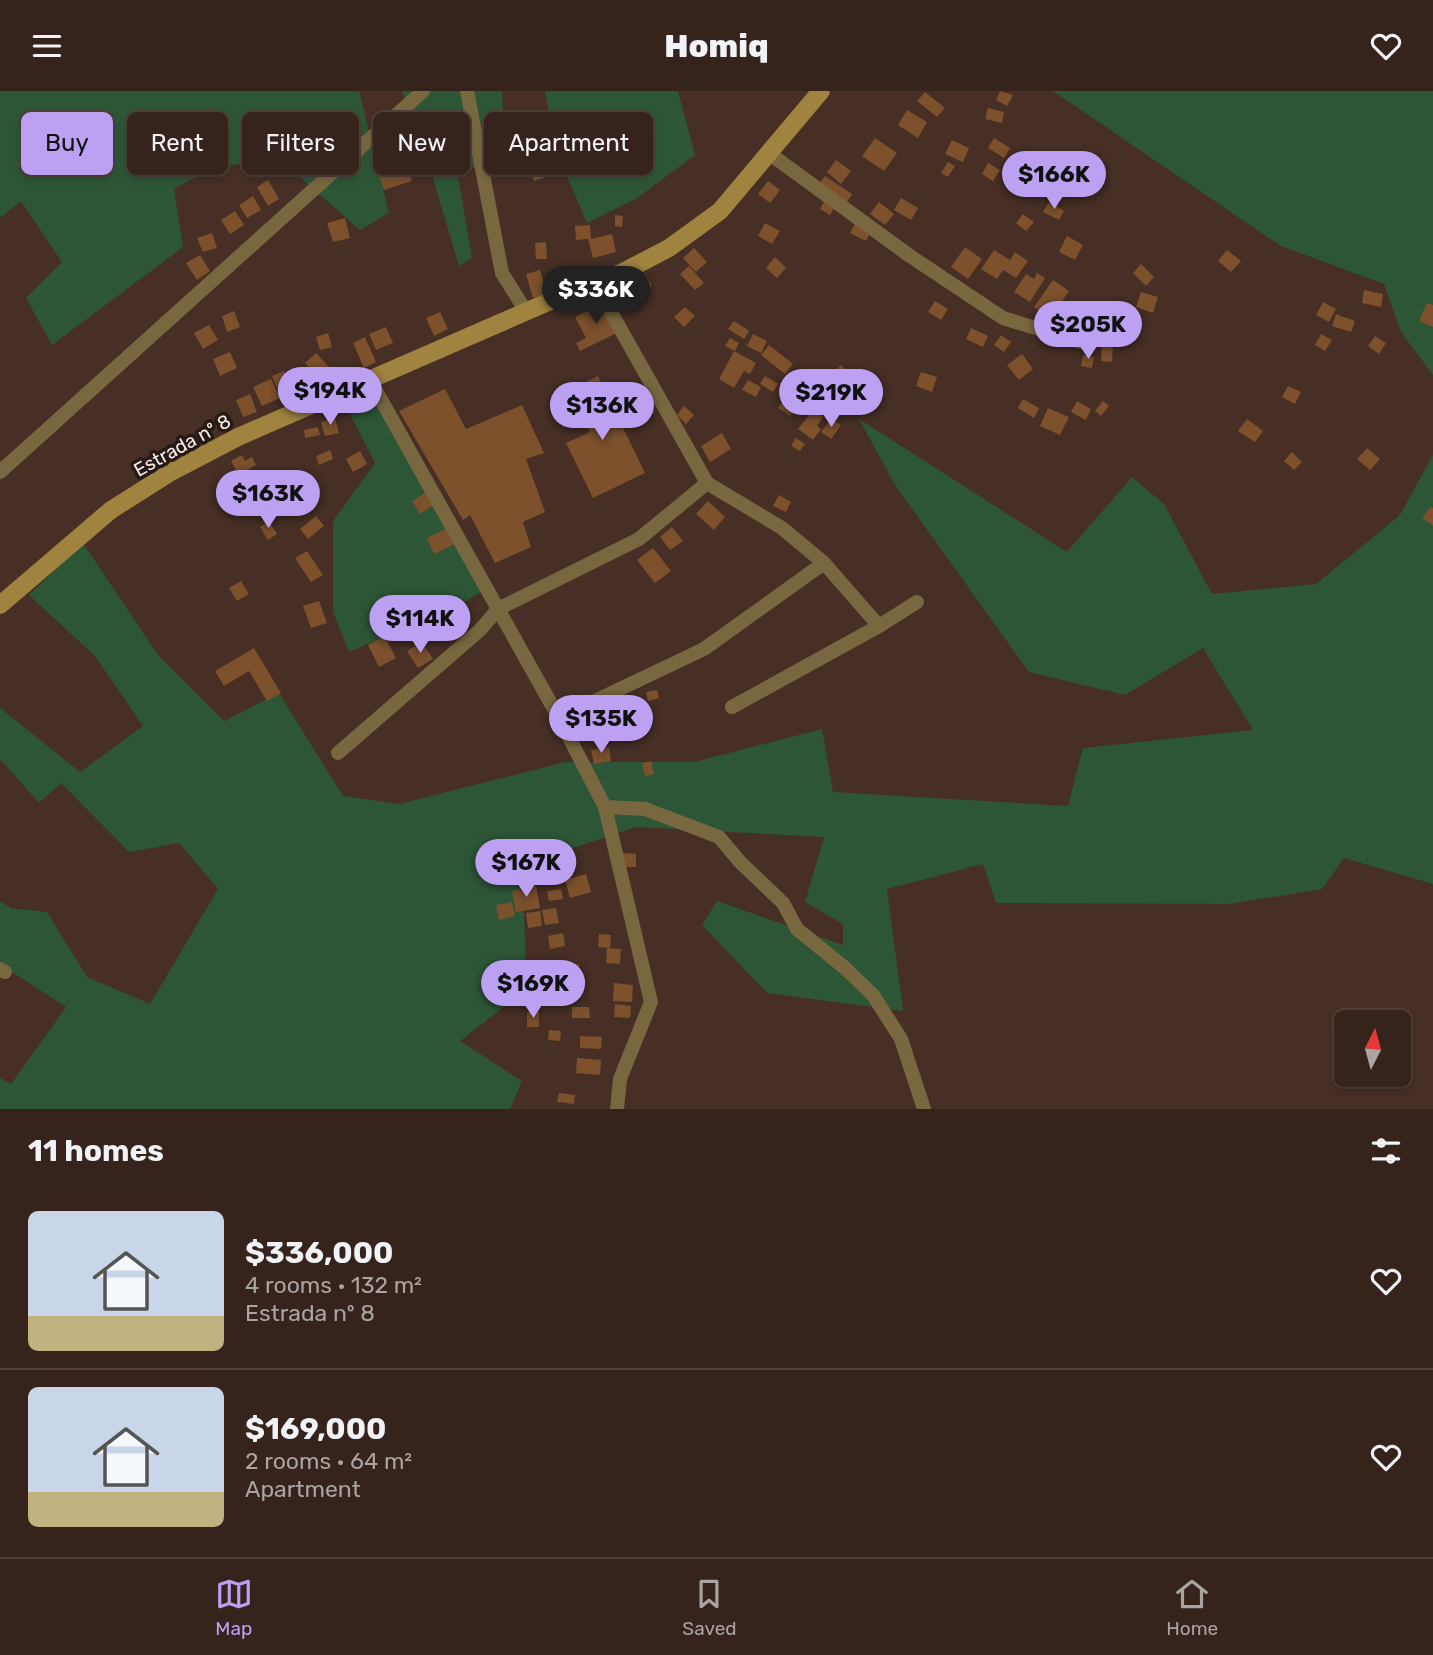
<!DOCTYPE html>
<html lang="en">
<head>
<meta charset="utf-8">
<style>
	body { margin:0; font-family:Rubik,sans-serif; background:#3d2b25; color:#f1f3f6; height:100vh; display:flex; flex-direction:column; font-size:26px; white-space:nowrap }
	* { box-sizing:border-box; margin:0 }
	p { font-size:23px; color:#aaa4a3 }
	.icon { flex:none; width:38px; height:38px; fill:none; stroke:currentColor; stroke-width:2; stroke-linecap:round; stroke-linejoin:round }
	.map { position:relative; height:1018px; overflow:hidden }
	.details { display:flex; flex-direction:column; background:#35231c; flex:1 }
	.details>* { flex:none }
	.banner { position:absolute; left:21px; top:21px; width:700px; height:63px; display:flex; gap:14px }
	.needle { width:46px; rotate:6deg }
	.buttons { position:absolute; left:1334px; top:919px; display:grid; gap:14px }
	.buttons a { display:grid; place-items:center; width:77px; height:77px; border-radius:10px; background:#35231c; box-shadow:0 4px 10px #0003,0 0 0 2px #4f403b; font-size:35px }
	.price { position:absolute; translate:-50% -60px; padding:0 16px; border-radius:24px; background:#bca0f2; color:#111; font-size:23px; line-height:46px; filter:drop-shadow(0 2px 4px #0008) }
	.price::after { content:''; position:absolute; left:50%; top:42px; width:21px; height:16px; margin-left:-10px; background:inherit; clip-path:polygon(0 0,100% 0,50% 100%) }
	.price.active { background:#222; color:#fff }
	ul { padding:0; list-style:none }
	li { display:flex; align-items:center; gap:21px; height:175px; padding:0 28px }
	li+li { border-top:2px solid #4f403b }
	li span { display:grid; place-items:center; flex:none; width:196px; height:140px; border-radius:10px; color:#555 }
	li>.icon { margin-inline-start:auto }
	span .icon { width:84px; height:84px; fill:#fffc; stroke-width:1 }
	li b { font-size:30px }
	h2 { display:flex; justify-content:space-between; align-items:center; height:84px; padding:0 28px; font-size:30px }
	.chip { padding:0 24px; border-radius:10px; background:#35231c; box-shadow:0 4px 10px #0003,0 0 0 2px #4f403b; font-size:24px; line-height:63px }
	.chip.active { background:#bca0f2; color:#111 }
	header { display:flex; justify-content:space-between; align-items:center; height:91px; padding:0 28px; background:#35231c; font-size:32px; font-weight:800 }
	.tab-bar { display:flex; justify-content:space-around; align-items:center; height:98px; border-top:2px solid #4f403b; background:#35231c; font-size:19px; color:#aaa4a3 }
	.tab-bar a { display:grid; justify-items:center; gap:4px }
	.tab-bar .active { color:#bca0f2 }
	.map>svg:first-child { display:block }
	.green { fill:#2d5636 }
	.building { fill:#7c512c }
	.lines { fill:none; stroke-linecap:round; stroke-linejoin:round }
	.street { stroke:#79683f; stroke-width:14 }
	.secondary { stroke:#9f833f; stroke-width:18 }
	.labels { text-anchor:middle; stroke-width:7; stroke-linejoin:round; paint-order:stroke }
	.street-label { font-size:19px; fill:#fbebe4; stroke:#251a15 }
</style>
</head>
<body>
<header><svg class="icon" aria-label="menu" viewBox="0 0 24 24"><path d="M4 6h16M4 12h16M4 18h16"/></svg>Homiq<svg class="icon" aria-label="heart" viewBox="0 0 24 24"><path d="M12 20l-8-8c-3-5 5-10 8-4 3-6 11-1 8 4z"/></svg></header>
<div class="map">
<svg width="1433" height="1018" viewBox="0 0 1433 1018">
	<rect width="100%" height="100%" fill="#472f25"/>
	<g class="green">
		<polygon points="0,0 359,0 389,122 360,139 305,91 286,68 214,76 174,98 183,156 52,254 26,207 62,171 21,110 0,127"/>
		<polygon points="402,0 502,0 506,79 474,76 457,79 472,167 459,175 431,81"/>
		<polygon points="545,0 678,0 695,64 637,107 587,132 556,60"/>
		<polygon points="1053,0 1433,0 1433,284 1401,241 1384,193 1281,155"/>
		<polygon points="376,296 492,494 468,509 349,561 333,521 333,430 375,372 342,307"/>
		<polygon points="859,328 1067,461 1132,386 1164,413 1212,503 1316,493 1400,424 1433,364 1433,793 1344,767 1322,798 1229,813 996,812 983,773 887,798 903,920 767,902 702,834 717,810 843,854 843,833 805,811 824,746 636,736 522,774 527,898 460,950 522,990 510,1018 0,1018 0,987 11,993 66,916 0,873 0,810 11,817 47,821 87,886 150,913 218,798 179,752 129,761 61,692 39,712 0,668 0,617 80,681 143,635 95,565 29,504 83,452 158,564 224,630 279,602 343,705 400,713 565,671 694,671 822,638 833,701 1068,715 1083,657 1253,639 1203,557 1125,604 1029,581 895,394"/>
	</g>
	<g class="building">
		<polygon points="1000,0 1013,4 1007,15 996,9"/>
		<polygon points="925,1 945,17 937,26 917,10"/>
		<polygon points="988,17 1004,21 1002,32 985,28"/>
		<polygon points="907,19 927,31 918,47 898,34"/>
		<polygon points="875,47 897,62 884,80 862,65"/>
		<polygon points="994,47 1010,57 1004,67 988,57"/>
		<polygon points="952,49 969,57 963,71 945,63"/>
		<polygon points="401,57 412,90 384,99 373,67"/>
		<polygon points="551,65 557,82 534,90 528,74"/>
		<polygon points="836,69 851,80 841,93 827,81"/>
		<polygon points="948,71 955,75 948,86 941,82"/>
		<polygon points="988,72 1000,79 993,90 982,83"/>
		<polygon points="825,85 852,103 847,111 819,93"/>
		<polygon points="268,89 279,108 268,115 257,96"/>
		<polygon points="768,90 780,99 770,112 758,103"/>
		<polygon points="253,105 261,119 247,127 239,114"/>
		<polygon points="901,107 918,117 911,129 894,119"/>
		<polygon points="825,109 835,115 830,124 820,118"/>
		<polygon points="879,111 894,123 885,134 870,123"/>
		<polygon points="1049,111 1064,120 1059,129 1043,121"/>
		<polygon points="235,120 244,134 230,143 221,129"/>
		<polygon points="1023,123 1034,131 1026,140 1016,132"/>
		<polygon points="615,124 623,125 622,136 615,135"/>
		<polygon points="345,127 350,147 333,151 327,132"/>
		<polygon points="765,132 780,140 772,153 758,145"/>
		<polygon points="855,132 871,140 866,150 850,142"/>
		<polygon points="590,134 591,148 612,143 616,161 593,167 588,148 576,149 575,135"/>
		<polygon points="212,142 217,157 203,161 197,147"/>
		<polygon points="1067,145 1083,154 1075,169 1059,161"/>
		<polygon points="546,151 547,168 536,168 535,152"/>
		<polygon points="965,156 982,168 968,188 951,176"/>
		<polygon points="694,157 707,171 696,181 683,167"/>
		<polygon points="994,159 1010,169 1015,161 1028,170 1016,187 1003,179 997,188 981,178"/>
		<polygon points="1227,159 1241,170 1231,181 1218,170"/>
		<polygon points="200,164 210,180 197,189 186,172"/>
		<polygon points="775,166 786,177 777,187 766,177"/>
		<polygon points="1141,173 1154,186 1146,195 1133,182"/>
		<polygon points="689,175 704,192 695,199 680,183"/>
		<polygon points="540,179 547,203 533,207 526,183"/>
		<polygon points="645,182 652,195 644,200 636,187"/>
		<polygon points="1037,182 1045,187 1030,211 1014,201 1026,183 1034,188"/>
		<polygon points="1053,189 1069,200 1050,227 1034,216"/>
		<polygon points="1364,199 1383,203 1381,216 1362,212"/>
		<polygon points="1141,201 1158,206 1153,222 1136,216"/>
		<polygon points="935,210 948,218 941,229 928,221"/>
		<polygon points="1092,210 1103,220 1093,232 1081,223"/>
		<polygon points="604,211 619,241 580,260 576,252 586,247 575,226"/>
		<polygon points="1323,211 1336,218 1329,231 1316,224"/>
		<polygon points="1427,212 1433,214 1433,236 1419,230"/>
		<polygon points="685,216 695,225 684,236 674,226"/>
		<polygon points="234,220 240,236 227,241 222,225"/>
		<polygon points="440,221 448,238 434,245 426,227"/>
		<polygon points="1336,223 1355,230 1351,241 1332,235"/>
		<polygon points="734,230 749,240 744,248 728,238"/>
		<polygon points="209,234 218,249 203,258 194,242"/>
		<polygon points="386,236 393,252 376,259 369,243"/>
		<polygon points="971,237 988,245 983,256 966,248"/>
		<polygon points="328,242 332,256 320,259 316,246"/>
		<polygon points="753,243 767,250 761,262 747,255"/>
		<polygon points="1321,243 1332,249 1325,260 1315,254"/>
		<polygon points="1001,244 1011,251 1004,261 994,254"/>
		<polygon points="1375,245 1386,252 1379,263 1368,255"/>
		<polygon points="365,246 376,271 364,277 353,252"/>
		<polygon points="730,247 739,252 735,260 725,255"/>
		<polygon points="1102,253 1113,253 1112,271 1101,270"/>
		<polygon points="769,254 793,273 785,283 761,264"/>
		<polygon points="734,260 756,272 750,283 744,280 734,297 719,288"/>
		<polygon points="230,261 237,277 220,285 213,268"/>
		<polygon points="316,262 329,276 318,286 305,272"/>
		<polygon points="1022,263 1033,278 1019,289 1007,274"/>
		<polygon points="1083,264 1094,266 1092,277 1081,275"/>
		<polygon points="840,274 856,285 847,298 831,287"/>
		<polygon points="284,280 290,291 277,297 272,285"/>
		<polygon points="310,281 316,298 305,302 298,285"/>
		<polygon points="921,281 937,286 932,301 916,295"/>
		<polygon points="598,285 645,382 593,407 566,352 590,341 570,299"/>
		<polygon points="765,285 778,293 773,301 760,293"/>
		<polygon points="271,288 280,307 262,315 253,296"/>
		<polygon points="748,289 761,296 756,306 742,299"/>
		<polygon points="295,291 302,307 288,313 281,297"/>
		<polygon points="828,293 839,300 832,310 821,303"/>
		<polygon points="1288,295 1301,301 1295,313 1282,306"/>
		<polygon points="445,298 466,338 522,314 544,362 526,368 545,421 523,431 531,456 495,472 470,424 463,429 399,320"/>
		<polygon points="789,301 801,310 790,325 778,317"/>
		<polygon points="250,303 257,321 243,326 236,309"/>
		<polygon points="647,308 655,321 630,335 623,322"/>
		<polygon points="1023,308 1039,317 1034,327 1018,317"/>
		<polygon points="1077,310 1091,318 1086,329 1071,321"/>
		<polygon points="1103,310 1109,315 1101,325 1095,320"/>
		<polygon points="684,315 694,324 686,333 677,324"/>
		<polygon points="1048,317 1069,326 1060,344 1040,335"/>
		<polygon points="813,319 823,326 817,335 821,338 813,349 798,338"/>
		<polygon points="335,327 339,342 325,345 321,331"/>
		<polygon points="831,328 841,334 831,348 821,341"/>
		<polygon points="1247,328 1263,340 1255,351 1238,340"/>
		<polygon points="318,336 320,344 305,347 304,339"/>
		<polygon points="722,342 731,358 710,371 701,355"/>
		<polygon points="796,347 805,353 800,360 791,355"/>
		<polygon points="1367,357 1380,368 1370,379 1357,368"/>
		<polygon points="330,359 333,368 319,374 316,365"/>
		<polygon points="360,360 367,373 353,381 346,368"/>
		<polygon points="1292,361 1302,371 1294,379 1284,370"/>
		<polygon points="242,364 245,370 252,366 256,374 239,384 231,370"/>
		<polygon points="310,385 314,396 301,400 298,389"/>
		<polygon points="426,401 434,414 420,423 412,410"/>
		<polygon points="779,404 791,411 786,421 773,415"/>
		<polygon points="708,410 725,426 714,439 696,423"/>
		<polygon points="1430,416 1433,417 1433,435 1422,427"/>
		<polygon points="316,425 324,435 308,448 300,438"/>
		<polygon points="269,430 277,443 268,449 260,436"/>
		<polygon points="672,436 683,450 670,459 660,446"/>
		<polygon points="447,437 455,453 434,463 427,447"/>
		<polygon points="653,457 671,480 655,492 637,469"/>
		<polygon points="307,460 323,484 311,491 295,467"/>
		<polygon points="241,490 249,503 237,510 229,497"/>
		<polygon points="319,510 327,532 311,537 303,515"/>
		<polygon points="452,520 463,536 448,547 437,531"/>
		<polygon points="384,545 396,567 379,576 368,554"/>
		<polygon points="422,551 433,568 418,577 407,560"/>
		<polygon points="254,557 281,602 267,610 249,580 224,595 215,580"/>
		<polygon points="657,599 659,607 648,610 646,601"/>
		<polygon points="641,618 645,631 631,634 628,621"/>
		<polygon points="609,656 611,670 594,673 591,659"/>
		<polygon points="651,670 654,683 645,685 642,672"/>
		<polygon points="623,762 636,763 636,776 623,776"/>
		<polygon points="586,783 591,801 570,807 565,789"/>
		<polygon points="536,795 540,817 516,821 512,800"/>
		<polygon points="561,798 563,808 549,810 547,800"/>
		<polygon points="512,811 515,825 499,829 496,814"/>
		<polygon points="556,817 559,832 545,834 542,819"/>
		<polygon points="540,820 542,835 528,837 526,822"/>
		<polygon points="563,842 565,855 550,858 548,845"/>
		<polygon points="599,843 611,844 610,857 598,856"/>
		<polygon points="607,857 621,858 620,873 606,872"/>
		<polygon points="563,873 579,873 578,884 563,883"/>
		<polygon points="614,892 633,894 632,911 613,910"/>
		<polygon points="615,913 631,915 630,927 614,926"/>
		<polygon points="572,916 589,916 590,927 572,927"/>
		<rect x="527" y="921" width="12" height="15"/>
		<polygon points="549,939 561,940 560,950 548,949"/>
		<polygon points="580,945 602,946 601,958 580,957"/>
		<polygon points="577,967 601,969 600,984 576,982"/>
		<polygon points="559,1002 575,1004 574,1013 557,1011"/>
	</g>
	<g class="lines">
		<g class="street">
			<polyline points="467,0 502,182 527,222"/>
			<polyline points="770,63 910,165 1003,227 1084,252"/>
			<polyline points="594,191 707,392 782,437 824,472 879,535"/>
			<polyline points="370,289 559,627 605,716 651,911 620,988 617,1018"/>
			<polyline points="0,381 423,0"/>
			<polyline points="732,616 879,535 917,511"/>
			<polyline points="559,627 704,558 824,472"/>
			<polyline points="338,662 480,539 498,518 639,448 707,392"/>
			<polyline points="605,716 645,718 719,746 740,771 783,812 797,838 845,877 873,904 901,948 924,1018"/>
			<polyline points="0,878 5,881"/>
		</g>
		<polyline class="secondary" points="0,514 111,419 171,381 238,346 594,191 621,182 669,157 720,120 821,0"/>
	</g>
	<g class="labels">
		<g class="street-label">
			<text transform="translate(182 354) rotate(-29)" y="7">Estrada nº 8</text>
		</g>
	</g>
</svg>
<div class="buttons">
<a><svg class="needle" viewBox="-14 -14 28 28"><path d="M0-13l5 13h-10z" fill="#e53935"/><path d="M0 13l5-13h-10z" fill="#aaa4a3"/></svg></a>
</div>
<b class="price" style="left:1054px;top:120px">$166K</b>
<b class="price active" style="left:596px;top:235px">$336K</b>
<b class="price" style="left:1088px;top:270px">$205K</b>
<b class="price" style="left:330px;top:336px">$194K</b>
<b class="price" style="left:831px;top:338px">$219K</b>
<b class="price" style="left:602px;top:351px">$136K</b>
<b class="price" style="left:268px;top:439px">$163K</b>
<b class="price" style="left:420px;top:564px">$114K</b>
<b class="price" style="left:601px;top:664px">$135K</b>
<b class="price" style="left:526px;top:808px">$167K</b>
<b class="price" style="left:533px;top:929px">$169K</b>
<div class="banner">
<a class="chip active">Buy</a>
<a class="chip">Rent</a>
<a class="chip">Filters</a>
<a class="chip">New</a>
<a class="chip">Apartment</a>
</div>
</div>
<section class="details">
<h2>11 homes<svg class="icon" aria-label="filters" viewBox="0 0 24 24"><path d="M4 7h16M4 17h16"/><circle cx="9" cy="7" r="2"/><circle cx="15" cy="17" r="2"/></svg></h2>
<ul>
<li><span style="background:linear-gradient(#c9d6e8 75%,#c2b280 0)"><svg class="icon" aria-label="home" viewBox="0 0 24 24"><path d="M3 11l9-7 9 7M6 9v11h12V9"/></svg></span><div><b>$336,000</b><p>4 rooms · 132 m²</p><p>Estrada nº 8</p></div><svg class="icon" aria-label="heart" viewBox="0 0 24 24"><path d="M12 20l-8-8c-3-5 5-10 8-4 3-6 11-1 8 4z"/></svg></li>
<li><span style="background:linear-gradient(#c9d6e8 75%,#c2b280 0)"><svg class="icon" aria-label="home" viewBox="0 0 24 24"><path d="M3 11l9-7 9 7M6 9v11h12V9"/></svg></span><div><b>$169,000</b><p>2 rooms · 64 m²</p><p>Apartment</p></div><svg class="icon" aria-label="heart" viewBox="0 0 24 24"><path d="M12 20l-8-8c-3-5 5-10 8-4 3-6 11-1 8 4z"/></svg></li>
</ul>
</section>
<nav class="tab-bar">
<a class="active"><svg class="icon" aria-label="map" viewBox="0 0 24 24"><path d="M3 6l6-2 6 2 6-2v14l-6 2-6-2-6 2zM9 4v14M15 6v14"/></svg>Map</a>
<a><svg class="icon" aria-label="saved" viewBox="0 0 24 24"><path d="M7 4h10v16l-5-4-5 4z"/></svg>Saved</a>
<a><svg class="icon" aria-label="home" viewBox="0 0 24 24"><path d="M3 11l9-7 9 7M6 9v11h12V9"/></svg>Home</a>
</nav>
</body>
</html>
